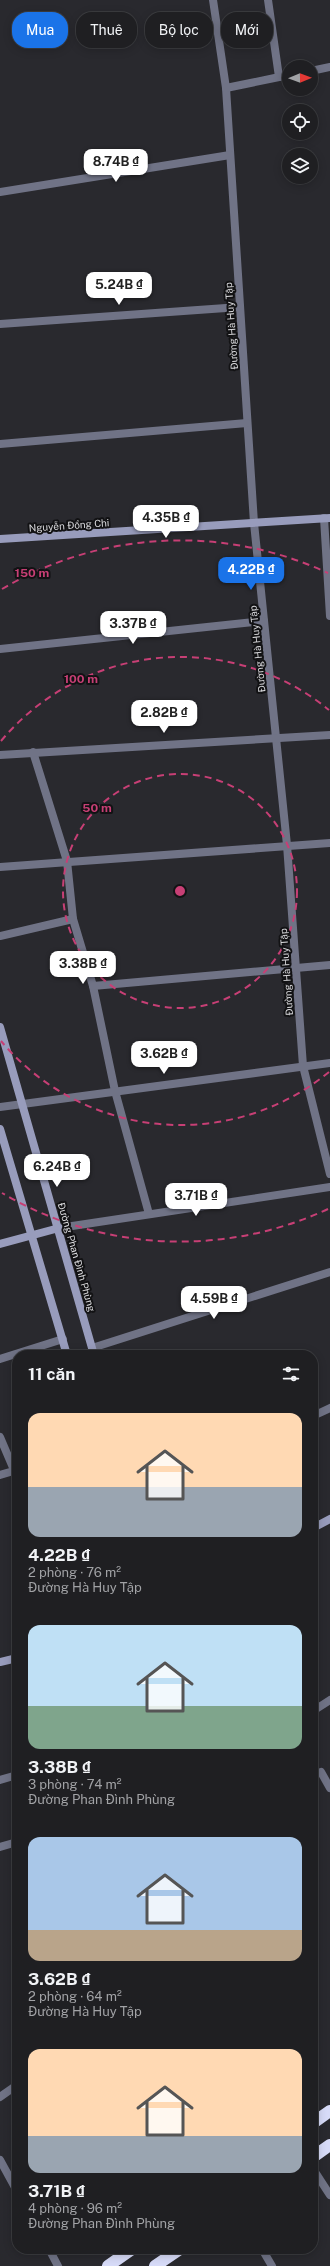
<!DOCTYPE html>
<html lang="vi">
<head>
<meta charset="utf-8">
<style>
	body { margin:0; font-family:"Public Sans",sans-serif; background:#2c2c2f; color:#f1f3f6; height:100vh; display:flex; flex-direction:column; font-size:15px; white-space:nowrap }
	* { box-sizing:border-box; margin:0 }
	p { font-size:13px; color:#a1a2a5 }
	.icon { flex:none; width:22px; height:22px; fill:none; stroke:currentColor; stroke-width:2; stroke-linecap:round; stroke-linejoin:round }
	.map { position:relative; flex:1; overflow:hidden }
	.sheet { position:absolute; left:12px; top:1350px; width:306px; height:904px; display:flex; flex-direction:column; background:#1f1f22; border-radius:16px; box-shadow:0 2px 10px #0003,0 0 0 1px #3c3d40 }
	.sheet>* { flex:none }
	.hud { position:absolute; left:12px; top:12px; width:306px; height:36px; display:flex; gap:8px }
	.needle { width:26px; rotate:89deg }
	.tools { position:absolute; left:282px; top:60px; display:grid; gap:8px }
	.tools a { display:grid; place-items:center; width:36px; height:36px; border-radius:50%; background:#1f1f22; box-shadow:0 2px 10px #0003,0 0 0 1px #3c3d40; font-size:20px }
	.price { position:absolute; translate:-50% -34px; padding:0 9px; border-radius:8px; background:#fff; color:#222; font-size:13px; line-height:26px; filter:drop-shadow(0 1px 2px #0008) }
	.price::after { content:''; position:absolute; left:50%; top:24px; width:12px; height:9px; margin-left:-6px; background:inherit; clip-path:polygon(0 0,100% 0,50% 100%) }
	.price.current { background:#1a73e8; color:#fff }
	ul { padding:0; list-style:none }
	li { display:grid; align-content:center; gap:8px; height:212px; padding:0 16px }
	li span { display:grid; place-items:center; height:124px; border-radius:12px; color:#555 }
	li>.icon { margin-inline-start:auto }
	span .icon { width:72px; height:72px; fill:#fffc; stroke-width:1 }
	li b { font-size:17px }
	h2 { display:flex; justify-content:space-between; align-items:center; height:48px; padding:0 16px; font-size:17px }
	.chip { padding:0 14px; border-radius:16px; background:#1f1f22; box-shadow:0 2px 10px #0003,0 0 0 1px #3c3d40; font-size:14px; line-height:36px }
	.chip.current { background:#1a73e8; color:#fff }
	.map>svg:first-child { display:block }
	.lines { fill:none; stroke-linecap:round; stroke-linejoin:round }
	.street { stroke:#707386; stroke-width:8 }
	.secondary { stroke:#989cbc; stroke-width:8 }
	.highway { stroke:#d7dbf8; stroke-width:12 }
	.ring { fill:none; stroke:#c73f75; stroke-width:2; stroke-dasharray:7 5 }
	.labels { text-anchor:middle; stroke-width:4; stroke-linejoin:round; paint-order:stroke }
	.street-label { font-size:10px; fill:#dadadd; stroke:#121214 }
	.centre { fill:#c73f75; stroke:#121214; stroke-width:2 }
	.ring-label { font-size:12px; text-anchor:middle; font-weight:bold; fill:#c73f75; stroke:#121214; stroke-width:4; stroke-linejoin:round; paint-order:stroke }
</style>
</head>
<body>
<div class="map">
<svg width="330" height="2266" viewBox="0 0 330 2266">
	<rect width="100%" height="100%" fill="#29292e"/>
	<g class="lines">
		<g class="street">
			<polyline points="213,0 226,88 254,523 287,845 303,1066 330,1174"/>
			<polyline points="268,0 279,77"/>
			<polyline points="311,71 330,67"/>
			<polyline points="226,88 289,75"/>
			<polyline points="0,192 230,155"/>
			<polyline points="0,324 240,307"/>
			<polyline points="0,444 247,423"/>
			<polyline points="324,518 330,616"/>
			<polyline points="0,649 264,621"/>
			<polyline points="33,752 67,861 73,919 93,986 115,1091 149,1214"/>
			<polyline points="0,755 330,735"/>
			<polyline points="0,867 330,843"/>
			<polyline points="0,936 73,919"/>
			<polyline points="93,986 330,965"/>
			<polyline points="0,1107 330,1063"/>
			<polyline points="59,1228 330,1187"/>
			<polyline points="92,1348 330,1272"/>
			<polyline points="0,1359 63,1339"/>
			<polyline points="313,1416 330,1408"/>
			<polyline points="0,1437 17,1477"/>
			<polyline points="0,1475 17,1470"/>
			<polyline points="313,1711 330,1700"/>
			<polyline points="321,1772 330,1788"/>
			<polyline points="0,1780 17,1775"/>
			<polyline points="0,1847 17,1842"/>
			<polyline points="0,2097 17,2085"/>
			<polyline points="0,2160 17,2191"/>
			<polyline points="313,2169 330,2195"/>
			<polyline points="49,2249 58,2266"/>
			<polyline points="262,2249 272,2266"/>
		</g>
		<g class="secondary">
			<polyline points="0,539 330,518"/>
			<polyline points="0,1027 94,1355"/>
			<polyline points="0,1129 67,1355"/>
			<polyline points="0,1244 59,1228"/>
			<polyline points="313,1528 330,1519"/>
			<polyline points="0,1662 17,1658"/>
		</g>
		<g class="highway">
			<polyline points="313,2123 330,2111"/>
			<polyline points="313,2157 330,2145"/>
			<polyline points="108,2266 132,2249"/>
			<polyline points="155,2266 180,2249"/>
		</g>
	</g>
	<g class="ring">
		<circle cx="180" cy="891" r="117"/>
		<path d="M329 1072A234 234 0 0 1 1 1041M1 741A234 234 0 0 1 329 710"/>
		<path d="M328 1209A351 351 0 0 1 2 1193M2 589A351 351 0 0 1 328 573"/>
	</g>
	<g class="labels">
		<g class="street-label">
			<text transform="translate(231 326) rotate(-94)" y="4">Đường Hà Huy Tập</text>
			<text transform="translate(69 525) rotate(-4)" y="4">Nguyễn Đổng Chi</text>
			<text transform="translate(257 649) rotate(-96)" y="4">Đường Hà Huy Tập</text>
			<text transform="translate(286 972) rotate(-94)" y="4">Đường Hà Huy Tập</text>
			<text transform="translate(77 1257) rotate(74)" y="4">Đường Phan Đình Phùng</text>
		</g>
	</g>
	<circle cx="180" cy="891" r="6" class="centre"/>
	<g class="ring-label">
		<text x="32" y="577">150 m</text>
		<text x="81" y="683">100 m</text>
		<text x="97" y="812">50 m</text>
	</g>
</svg>
<div class="tools">
<a><svg class="needle" viewBox="-14 -14 28 28"><path d="M0-13l5 13h-10z" fill="#e53935"/><path d="M0 13l5-13h-10z" fill="#a1a2a5"/></svg></a>
<a><svg class="icon" aria-label="locate" viewBox="0 0 24 24"><circle cx="12" cy="12" r="6"/><path d="M12 2v4M12 18v4M2 12h4M18 12h4"/></svg></a>
<a><svg class="icon" aria-label="layers" viewBox="0 0 24 24"><path d="M12 4l9 5-9 5-9-5zM3 14l9 5 9-5"/></svg></a>
</div>
<b class="price" style="left:116px;top:183px">8.74B ₫</b>
<b class="price" style="left:119px;top:306px">5.24B ₫</b>
<b class="price" style="left:166px;top:539px">4.35B ₫</b>
<b class="price current" style="left:251px;top:591px">4.22B ₫</b>
<b class="price" style="left:133px;top:645px">3.37B ₫</b>
<b class="price" style="left:164px;top:734px">2.82B ₫</b>
<b class="price" style="left:83px;top:985px">3.38B ₫</b>
<b class="price" style="left:164px;top:1075px">3.62B ₫</b>
<b class="price" style="left:57px;top:1188px">6.24B ₫</b>
<b class="price" style="left:196px;top:1217px">3.71B ₫</b>
<b class="price" style="left:214px;top:1320px">4.59B ₫</b>
<div class="hud">
<a class="chip current">Mua</a>
<a class="chip">Thuê</a>
<a class="chip">Bộ lọc</a>
<a class="chip">Mới</a>
</div>
<section class="sheet">
<h2>11 căn<svg class="icon" aria-label="filters" viewBox="0 0 24 24"><path d="M4 7h16M4 17h16"/><circle cx="9" cy="7" r="2"/><circle cx="15" cy="17" r="2"/></svg></h2>
<ul>
<li><span style="background:linear-gradient(#ffd9b3 60%,#9aa5b1 0)"><svg class="icon" aria-label="home" viewBox="0 0 24 24"><path d="M3 11l9-7 9 7M6 9v11h12V9"/></svg></span><div><b>4.22B ₫</b><p>2 phòng · 76 m²</p><p>Đường Hà Huy Tập</p></div></li>
<li><span style="background:linear-gradient(#bfe0f5 65%,#7fa58c 0)"><svg class="icon" aria-label="home" viewBox="0 0 24 24"><path d="M3 11l9-7 9 7M6 9v11h12V9"/></svg></span><div><b>3.38B ₫</b><p>3 phòng · 74 m²</p><p>Đường Phan Đình Phùng</p></div></li>
<li><span style="background:linear-gradient(#a9c7e8 75%,#b9a48a 0)"><svg class="icon" aria-label="home" viewBox="0 0 24 24"><path d="M3 11l9-7 9 7M6 9v11h12V9"/></svg></span><div><b>3.62B ₫</b><p>2 phòng · 64 m²</p><p>Đường Hà Huy Tập</p></div></li>
<li><span style="background:linear-gradient(#ffd9b3 70%,#9aa5b1 0)"><svg class="icon" aria-label="home" viewBox="0 0 24 24"><path d="M3 11l9-7 9 7M6 9v11h12V9"/></svg></span><div><b>3.71B ₫</b><p>4 phòng · 96 m²</p><p>Đường Phan Đình Phùng</p></div></li>
</ul>
</section>
</div>
</body>
</html>
